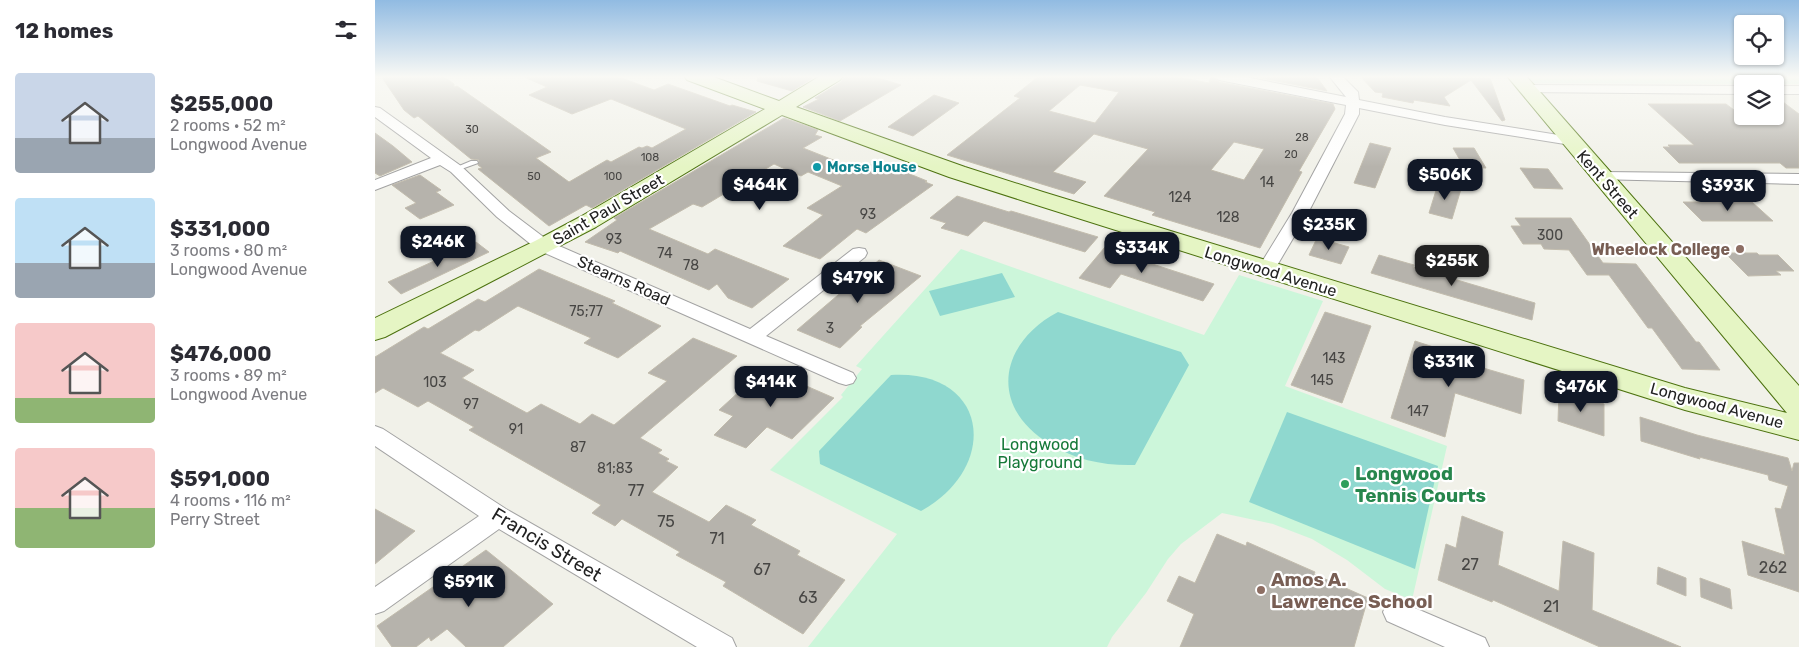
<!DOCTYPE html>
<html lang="en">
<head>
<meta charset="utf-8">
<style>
	body { margin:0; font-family:Rubik,sans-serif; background:#f2f2f3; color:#2b2b33; height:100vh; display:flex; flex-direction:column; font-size:19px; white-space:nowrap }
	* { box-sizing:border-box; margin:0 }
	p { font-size:16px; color:#7c7c81 }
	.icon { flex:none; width:28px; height:28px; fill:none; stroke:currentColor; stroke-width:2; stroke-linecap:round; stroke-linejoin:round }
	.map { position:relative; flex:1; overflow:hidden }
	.sheet { display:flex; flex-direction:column; background:#fff; width:375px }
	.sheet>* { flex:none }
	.tools { position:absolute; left:1359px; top:15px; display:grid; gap:10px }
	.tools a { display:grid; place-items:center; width:50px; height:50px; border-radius:5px; background:#fff; box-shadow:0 1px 4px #0004; font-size:25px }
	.price { position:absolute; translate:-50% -42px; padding:0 11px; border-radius:10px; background:#111827; color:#fff; font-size:16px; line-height:32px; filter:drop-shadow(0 1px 2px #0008) }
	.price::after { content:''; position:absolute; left:50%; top:30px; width:15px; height:11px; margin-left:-8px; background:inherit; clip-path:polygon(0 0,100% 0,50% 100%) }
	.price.on { background:#222; color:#fff }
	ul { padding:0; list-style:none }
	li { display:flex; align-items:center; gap:15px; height:125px; padding:0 15px }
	li span { display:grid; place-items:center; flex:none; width:140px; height:100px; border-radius:5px; color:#555 }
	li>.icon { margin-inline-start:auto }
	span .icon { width:60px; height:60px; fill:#fffc; stroke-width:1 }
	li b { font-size:21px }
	h2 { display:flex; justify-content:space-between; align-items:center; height:60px; padding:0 15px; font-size:21px }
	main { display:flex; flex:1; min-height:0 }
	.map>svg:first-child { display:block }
	.park { fill:#ccf6da }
	.pitch { fill:#8fd8cf }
	.building { fill:#b6b3ac; stroke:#c2bcad; fill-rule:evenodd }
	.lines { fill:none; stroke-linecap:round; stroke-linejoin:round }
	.lane-casing { stroke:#a3a3a3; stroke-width:2 }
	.street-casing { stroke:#a3a3a3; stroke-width:2 }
	.secondary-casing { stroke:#4d720f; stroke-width:2 }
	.lane { fill:#fff; fill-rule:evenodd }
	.street { fill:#fff; fill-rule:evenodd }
	.secondary { fill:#e5f5c4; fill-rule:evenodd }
	.culture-dot { fill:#0f9aa8; stroke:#fff; stroke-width:2 }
	.education-dot { fill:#8d6e63; stroke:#fff; stroke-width:2 }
	.leisure-dot { fill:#2e9e5b; stroke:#fff; stroke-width:2 }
	.labels { text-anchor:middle; stroke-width:4.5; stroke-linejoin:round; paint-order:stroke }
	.far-number-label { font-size:11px; fill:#474644 }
	.far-culture-label { font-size:14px; font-weight:bold; fill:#0d838f; stroke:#fff; text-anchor:start }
	.number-label { font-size:14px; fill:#474644 }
	.street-label { font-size:16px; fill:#222; stroke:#fff }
	.education-label { font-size:16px; font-weight:bold; fill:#785e54; stroke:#fff; text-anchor:end }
	.park-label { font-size:16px; fill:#167939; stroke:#fff }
	.near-number-label { font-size:16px; fill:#474644 }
	.near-leisure-label { font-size:19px; font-weight:bold; fill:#27864d; stroke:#fff; text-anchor:start }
	.near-street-label { font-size:19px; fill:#222; stroke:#fff }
	.near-education-label { font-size:19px; font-weight:bold; fill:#785e54; stroke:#fff; text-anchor:start }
</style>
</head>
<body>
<main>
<section class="sheet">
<h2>12 homes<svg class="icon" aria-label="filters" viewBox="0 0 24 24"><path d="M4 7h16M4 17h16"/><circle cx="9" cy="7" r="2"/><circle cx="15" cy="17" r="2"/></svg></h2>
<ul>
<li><span style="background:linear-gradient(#c9d6e8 65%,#9aa5b1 0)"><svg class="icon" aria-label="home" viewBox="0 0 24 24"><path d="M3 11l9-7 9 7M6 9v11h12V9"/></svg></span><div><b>$255,000</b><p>2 rooms · 52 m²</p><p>Longwood Avenue</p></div></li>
<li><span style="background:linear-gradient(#bfe0f5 65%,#9aa5b1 0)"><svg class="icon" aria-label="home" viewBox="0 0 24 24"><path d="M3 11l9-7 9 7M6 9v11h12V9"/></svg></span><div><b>$331,000</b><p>3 rooms · 80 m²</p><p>Longwood Avenue</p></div></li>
<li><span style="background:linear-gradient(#f6c9c9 75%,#8fb573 0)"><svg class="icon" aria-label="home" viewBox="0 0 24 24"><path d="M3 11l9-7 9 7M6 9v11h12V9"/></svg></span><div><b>$476,000</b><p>3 rooms · 89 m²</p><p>Longwood Avenue</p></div></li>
<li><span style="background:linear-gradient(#f6c9c9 60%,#8fb573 0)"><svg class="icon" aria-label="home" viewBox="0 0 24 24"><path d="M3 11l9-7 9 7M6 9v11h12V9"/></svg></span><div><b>$591,000</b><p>4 rooms · 116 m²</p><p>Perry Street</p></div></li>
</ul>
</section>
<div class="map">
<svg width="1424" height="647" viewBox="0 0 1424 647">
	<rect width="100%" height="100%" fill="#f1f1e9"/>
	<g class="park">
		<polygon points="1154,76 1424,76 1424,84 1159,83"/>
		<polygon points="586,249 829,335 864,275 948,301 910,386 1072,446 1037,600 1010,589 972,560 937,539 898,524 847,513 806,544 793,559 771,593 737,637 732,647 433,647 522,534 395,470 468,397 466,395 487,369 481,366"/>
	</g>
	<g class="pitch">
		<polygon points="627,273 640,297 565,316 554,291"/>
		<path d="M 683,312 L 806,352 L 814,365 L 760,465 C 730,466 700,460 675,444 C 613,407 624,343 683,312 Z"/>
		<path d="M 516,375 C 614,369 626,467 546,511 L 445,464 L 444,451 Z"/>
		<polygon points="912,412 1063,466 1040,569 874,502"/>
	</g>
	<g class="building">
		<polygon points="6,76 68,76 79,84 79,87 82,86 176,152 161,158 194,182 232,160 236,162 264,147 267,148 272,146 277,148 311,129 236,99 197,114 154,95 172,87 147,76 244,77 279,90 293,84 355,106 357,105 381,112 217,208 211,205 174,226 103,169 107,168 103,165 104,160 96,159 43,116 39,118 29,110"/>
		<polygon points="383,76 441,76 417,91 382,81"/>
		<polygon points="470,76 497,76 526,85 465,121 428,107 444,99 440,98 466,82"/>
		<path d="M 664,76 L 798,76 L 834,83 L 836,76 L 844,82 L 958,104 L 960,109 L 924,171 L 927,172 L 885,248 L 777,215 L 780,212 L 729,196 L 773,149 L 719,134 L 678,172 L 711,182 L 699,194 L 572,155 L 645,98 L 639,96 ZM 705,85 L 744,92 L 720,123 L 674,111 ZM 859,142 L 889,149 L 869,180 L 836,170 Z"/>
		<polygon points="876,76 941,76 952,91"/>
		<polygon points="985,76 1115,78 1130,120 1127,121 1096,80 1069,97 1075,106 1039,100 1038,103 1007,97 1008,93 1000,92"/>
		<polygon points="559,95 584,103 538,136 513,127"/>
		<polygon points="1400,96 1424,114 1424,168 1411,168 1405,163 1304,163 1288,147 1295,147 1293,145 1319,145 1273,104 1351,104 1367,116 1400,116"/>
		<polygon points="409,118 443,130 440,135 447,137 428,148 486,171 499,163 508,166 513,165 552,181 550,182 558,185 491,233 482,229 445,259 408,246 448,215 432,208 467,186 433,172 426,176 399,164 327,207 318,204 274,229 333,254 340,249 414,279 377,308 353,298 342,284 334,290 245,251 243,253 210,242 242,220 239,218"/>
		<polygon points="0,133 18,146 37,162 5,176 0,173"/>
		<polygon points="995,143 1016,148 1000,188 979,183"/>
		<polygon points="1078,148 1099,148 1111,168 1089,167"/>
		<polygon points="1145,168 1173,169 1188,189 1159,188"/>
		<polygon points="45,175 66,190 61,192 79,205 45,219 30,208 41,203 17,185"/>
		<polygon points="1063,184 1086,189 1077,219 1054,213"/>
		<polygon points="582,196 634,212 636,211 723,237 710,252 609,221 593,236 566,228 571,223 555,218"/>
		<polygon points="1308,202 1377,202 1398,221 1327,221"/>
		<polygon points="1140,218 1196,218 1228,263 1261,264 1321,342 1324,342 1345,370 1307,369 1277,328 1273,328 1234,275 1212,275 1194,250 1169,249 1166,244 1148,244 1136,226 1146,226"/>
		<polygon points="942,238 974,247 966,264 934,255"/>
		<polygon points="101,242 114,252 26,294 13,282"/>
		<polygon points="730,247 760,256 759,258 839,284 828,301 746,274 735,288 704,278"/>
		<polygon points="1350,253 1382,253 1384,255 1403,255 1419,271 1401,271 1406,275 1373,276"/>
		<polygon points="1004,255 1039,265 1038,267 1160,303 1157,320 996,273"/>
		<polygon points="504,260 546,276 485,326 487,327 465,348 422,330"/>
		<polygon points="164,269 240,301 237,303 286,326 243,358 209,343 216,338 143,306 104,331 100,330 65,353 99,370 87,378 152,413 166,404 205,424 217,414 239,425 292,381 273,373 318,338 362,356 265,438 287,450 283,453 294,459 291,461 303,467 277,492 334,522 351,505 381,520 376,525 425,551 422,555 470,580 428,634 348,586 351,582 301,555 305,552 247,519 240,526 217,513 226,505 94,430 99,427 53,401 43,407 8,388 0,393 0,357 49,327 53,329 103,299 110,302"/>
		<polygon points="950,312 996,326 967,403 916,385"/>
		<polygon points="1040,341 1089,357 1088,362 1149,380 1146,414 1080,393 1070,437 1016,418"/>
		<polygon points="390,368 459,398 417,439 392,427 371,448 339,435 358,416 344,410"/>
		<polygon points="1184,391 1229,404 1229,436 1183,421"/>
		<polygon points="1265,417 1322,435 1413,458 1417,471 1419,463 1424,463 1424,592 1373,575 1367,541 1410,555 1400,508 1406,509 1413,486 1394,480 1393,475 1324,457 1325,459 1266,441"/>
		<polygon points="0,509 40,531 0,564"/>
		<polygon points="1087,516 1128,532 1123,565 1184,591 1188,541 1219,553 1217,610 1306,647 1225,647 1118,600 1117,602 1063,580 1071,544 1081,548"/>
		<polygon points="842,534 871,546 872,542 940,572 939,574 993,598 979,647 805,647 819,614 792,601 804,576 820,583"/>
		<polygon points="111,550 178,604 128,647 91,647 72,629 56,641 54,637 41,647 17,647 2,626"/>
		<polygon points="1283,567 1311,578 1311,596 1282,584"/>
		<polygon points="1325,578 1355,589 1357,609 1326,597"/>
	</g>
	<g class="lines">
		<g class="lane-casing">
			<polygon id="lane" points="96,161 102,161 103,163 81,171 77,169"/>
		</g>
		<g class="street-casing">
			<g id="street">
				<polygon points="838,76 865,76 971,97 954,76 967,76 983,92 984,100 1070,117 1196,137 1203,141 1196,145 1070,125 984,108 984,114 933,213 897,274 891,275 885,274 882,270 917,213 970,114 971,105 844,80"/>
				<polygon points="1152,85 1368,86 1368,94 1148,92 1146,89"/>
				<rect x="1400" y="86" width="24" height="8"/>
				<polygon points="0,107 5,108 86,166 134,211 175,242 375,329 478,249 484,248 490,249 492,253 490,257 391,336 478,373 481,378 478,383 471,385 464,383 163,250 122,217 76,172 65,165 0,190 0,180 56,158 0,117"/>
				<polygon points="1226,172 1424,174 1424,184 1221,179 1219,176 1221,173"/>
				<polygon points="0,426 8,429 131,509 357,638 361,647 322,647 124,529 9,611 0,614 0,587 104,516 0,446"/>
				<polygon points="1021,600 1110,638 1114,647 1070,647 1012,621 1008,612 1012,603"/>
			</g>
		</g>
		<g class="secondary-casing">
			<polygon id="secondary" points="309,76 336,76 404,101 445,76 468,76 465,80 421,107 590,167 668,192 1310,388 1412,413 1132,76 1151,76 1424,386 1424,440 1310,410 652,202 574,177 407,115 221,227 10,337 0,340 0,318 160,241 205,217 390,109 312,80"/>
		</g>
		<use href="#lane" class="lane"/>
		<use href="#street" class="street"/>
		<use href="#secondary" class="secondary"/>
	</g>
	<linearGradient id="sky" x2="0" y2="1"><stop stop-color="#91bbe2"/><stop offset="0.46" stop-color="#f9f9f5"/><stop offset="1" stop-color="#f9f9f5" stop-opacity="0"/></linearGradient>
	<rect width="1424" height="167" fill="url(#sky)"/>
	<circle class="culture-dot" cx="442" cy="167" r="5"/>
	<g class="education-dot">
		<circle cx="1365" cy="249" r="5"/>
		<circle cx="886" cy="590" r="5"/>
	</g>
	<circle class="leisure-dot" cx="970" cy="484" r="5"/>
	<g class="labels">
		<g class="far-number-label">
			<text x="97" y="133">30</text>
			<text x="927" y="141">28</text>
			<text x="916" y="158">20</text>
			<text x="275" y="161">108</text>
			<text x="159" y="180">50</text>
			<text x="238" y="180">100</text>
		</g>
		<g class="far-culture-label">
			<text x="452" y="172">Morse House</text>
		</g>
		<g class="number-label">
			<text x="892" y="187">14</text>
			<text x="805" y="202">124</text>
			<text x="493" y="219">93</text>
			<text x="853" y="222">128</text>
			<text x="1175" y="240">300</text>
			<text x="239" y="244">93</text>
			<text x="290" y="258">74</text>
			<text x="316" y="270">78</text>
			<text x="211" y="316">75;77</text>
			<text x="455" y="333">3</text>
			<text x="959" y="363">143</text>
			<text x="947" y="385">145</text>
			<text x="60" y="387">103</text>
			<text x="96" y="409">97</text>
			<text x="1043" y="416">147</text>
			<text x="141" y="434">91</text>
			<text x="203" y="452">87</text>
			<text x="240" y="473">81;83</text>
		</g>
		<g class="street-label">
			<text transform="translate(1233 184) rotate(49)" y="6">Kent Street</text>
			<text transform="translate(233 209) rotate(-30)" y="6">Saint Paul Street</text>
			<text transform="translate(896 271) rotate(17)" y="6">Longwood Avenue</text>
			<text transform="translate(249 280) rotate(24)" y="6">Stearns Road</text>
			<text transform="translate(1342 405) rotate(15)" y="6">Longwood Avenue</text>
		</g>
		<g class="education-label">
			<text x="1355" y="255">Wheelock College</text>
		</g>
		<g class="park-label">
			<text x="665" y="450">Longwood<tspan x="665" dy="18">Playground</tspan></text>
		</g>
		<g class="near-number-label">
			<text x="261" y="496">77</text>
			<text x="291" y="527">75</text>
			<text x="342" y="544">71</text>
			<text x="1095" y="570">27</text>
			<text x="1398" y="573">262</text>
			<text x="387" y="575">67</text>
			<text x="433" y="603">63</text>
			<text x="1176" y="612">21</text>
		</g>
		<g class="near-leisure-label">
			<text x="980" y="480">Longwood<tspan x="980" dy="22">Tennis Courts</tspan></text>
		</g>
		<g class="near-street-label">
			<text transform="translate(172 544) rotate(31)" y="7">Francis Street</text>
		</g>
		<g class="near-education-label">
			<text x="896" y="586">Amos A.<tspan x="896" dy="22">Lawrence School</tspan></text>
		</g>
	</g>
</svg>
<div class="tools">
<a><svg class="icon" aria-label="locate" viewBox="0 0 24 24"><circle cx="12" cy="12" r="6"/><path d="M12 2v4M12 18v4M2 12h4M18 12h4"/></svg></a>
<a><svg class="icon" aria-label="layers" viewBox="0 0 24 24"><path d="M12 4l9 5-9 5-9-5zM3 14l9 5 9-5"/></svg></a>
</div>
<b class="price" style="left:1070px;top:201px">$506K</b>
<b class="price" style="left:385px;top:211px">$464K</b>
<b class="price" style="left:1353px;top:212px">$393K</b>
<b class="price" style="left:954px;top:251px">$235K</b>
<b class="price" style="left:63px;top:268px">$246K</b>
<b class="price" style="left:767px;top:274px">$334K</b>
<b class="price on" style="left:1077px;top:287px">$255K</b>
<b class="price" style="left:483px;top:304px">$479K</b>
<b class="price" style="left:1074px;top:388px">$331K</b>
<b class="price" style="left:396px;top:408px">$414K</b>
<b class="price" style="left:1206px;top:413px">$476K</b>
<b class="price" style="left:94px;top:608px">$591K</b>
</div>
</main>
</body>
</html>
